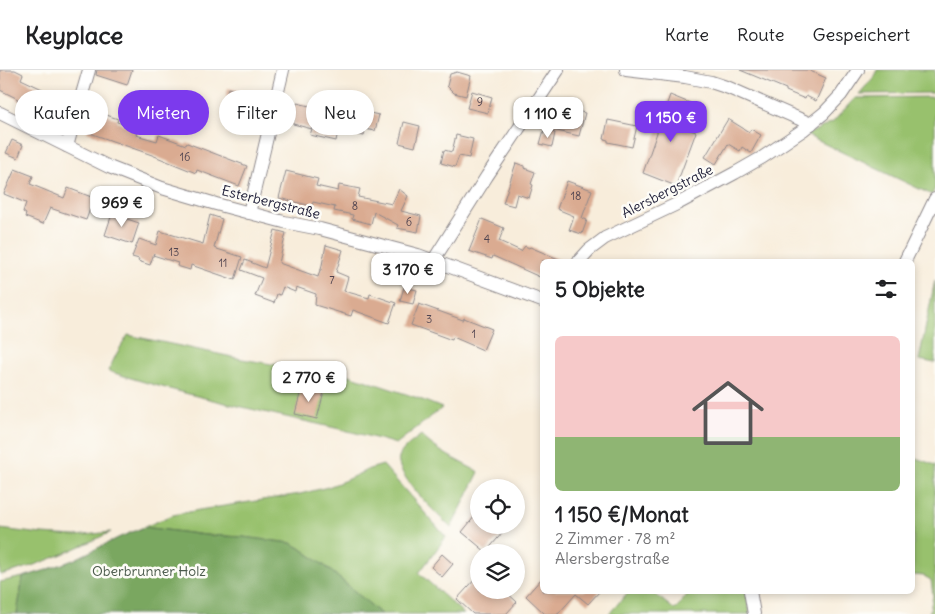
<!DOCTYPE html>
<html lang="de">
<head>
<meta charset="utf-8">
<style>
	body { margin:0; font-family:Delius,sans-serif; background:#f6f6f6; color:#202124; height:100vh; display:flex; flex-direction:column; font-size:19px; white-space:nowrap }
	* { box-sizing:border-box; margin:0 }
	p { font-size:16px; color:#757577 }
	.icon { flex:none; width:28px; height:28px; fill:none; stroke:currentColor; stroke-width:2; stroke-linecap:round; stroke-linejoin:round }
	.map { position:relative; flex:1; overflow:hidden }
	.drawer { position:absolute; left:540px; top:189px; width:375px; height:335px; display:flex; flex-direction:column; background:#fff; border-radius:8px; box-shadow:0 2px 8px #0003 }
	.drawer>* { flex:none }
	.top-card { position:absolute; left:15px; top:20px; width:450px; height:45px; display:flex; gap:10px }
	.controls { position:absolute; left:470px; top:409px; display:grid; gap:10px }
	.controls a { display:grid; place-items:center; width:55px; height:55px; border-radius:50%; background:#fff; box-shadow:0 2px 8px #0003; font-size:25px }
	.price { position:absolute; translate:-50% -42px; padding:0 11px; border-radius:10px; background:#fff; color:#222; font-size:16px; line-height:32px; filter:drop-shadow(0 1px 2px #0008) }
	.price::after { content:''; position:absolute; left:50%; top:30px; width:15px; height:11px; margin-left:-8px; background:inherit; clip-path:polygon(0 0,100% 0,50% 100%) }
	.price.on { background:#7c3aed; color:#fff }
	ul { padding:0; list-style:none }
	li { display:grid; align-content:center; gap:10px; height:265px; padding:0 15px }
	li span { display:grid; place-items:center; height:155px; border-radius:8px; color:#555 }
	li>.icon { margin-inline-start:auto }
	span .icon { width:90px; height:90px; fill:#fffc; stroke-width:1 }
	li b { font-size:21px }
	h2 { display:flex; justify-content:space-between; align-items:center; height:60px; padding:0 15px; font-size:21px }
	.pill { padding:0 18px; border-radius:22px; background:#fff; box-shadow:0 2px 8px #0003; font-size:18px; line-height:45px }
	.pill.on { background:#7c3aed; color:#fff }
	header { display:flex; align-items:center; gap:30px; box-sizing:border-box; height:70px; padding:0 25px; background:#fff; border-bottom:1px solid #e0e0e0 }
	header strong { font-size:24px }
	nav { display:flex; gap:28px; margin-inline-start:auto; font-size:18px }
	.map>svg:first-child { display:block }
	.green { fill:#98c16d; stroke:#5d7254 }
	.forest { fill:#7aa760; stroke:#4e644e }
	.building { fill:#daab91 }
	.lines { fill:none; stroke-linecap:round; stroke-linejoin:round }
	.street-casing { stroke:#8d888b; stroke-width:14 }
	.street { stroke:#fff; stroke-width:12 }
	.labels { text-anchor:middle; stroke-width:5; stroke-linejoin:round; paint-order:stroke }
	.number-label { font-size:11px; fill:#504450 }
	.street-label { font-size:14px; fill:#22223b; stroke:#fdfcf7 }
	.park-label { font-size:14px; fill:#4b5a4c; stroke:#fdfcf7 }
</style>
</head>
<body>
<header>
<strong>Keyplace</strong>
<nav><a>Karte</a><a>Route</a><a>Gespeichert</a></nav>
</header>
<div class="map">
<svg width="935" height="544" viewBox="0 0 935 544">
	<rect width="100%" height="100%" fill="#fdfcf7"/>
	<filter id="ink" filterUnits="userSpaceOnUse"><feTurbulence type="fractalNoise" baseFrequency=".02" numOctaves="2"/><feDisplacementMap in="SourceGraphic" scale="10" xChannelSelector="R" yChannelSelector="G"/><feConvolveMatrix kernelMatrix="1 2 1 2 8 2 1 2 1" color-interpolation-filters="sRGB"/></filter>
	<filter id="wash" filterUnits="userSpaceOnUse"><feTurbulence type="fractalNoise" baseFrequency=".0096" numOctaves="4" result="noise"/><feDisplacementMap in="SourceGraphic" scale="20" xChannelSelector="R" yChannelSelector="G"/><feGaussianBlur stdDeviation="1.12" result="paint"/><feColorMatrix in="noise" values="0 0 0 0 0 0 0 0 0 0 0 0 0 0 0 0 0 1.4 0 .05"/><feComposite in="paint" operator="in"/></filter>
	<g filter="url(#wash)">
		<rect width="100%" height="100%" fill="#f8eddb"/>
		<g class="green">
			<polygon points="877,0 935,0 935,23 859,24 873,8"/>
			<polygon points="935,27 935,118 932,125 806,65 833,52 855,28"/>
			<polygon points="935,210 935,293 919,290"/>
			<path d="M 128,265 L 242,289 L 277,295 L 313,296 L 337,301 L 415,327 L 442,338 L 396,374 C 357,362 317,354 277,345 C 220,332 164,319 108,301 L 117,283 Z"/>
			<path d="M 421,365 C 436,381 460,392 479,402 L 451,458 C 439,446 393,403 399,387 C 402,378 414,371 421,365 Z"/>
			<polygon points="913,387 935,395 935,544 929,544 933,526 931,510 924,506 913,505"/>
			<polygon points="383,395 446,467 419,503 464,544 381,544 325,496 300,478 291,473 243,467 205,465 144,457 173,445 199,440 300,424 328,417 346,410 369,399"/>
			<path d="M 0,459 L 42,464 L 76,466 L 111,462 C 75,479 39,496 0,505 Z"/>
			<polygon points="23,507 17,544 0,544 0,512"/>
			<polygon points="629,521 651,521 675,540 690,521 747,521 750,544 609,544"/>
		</g>
		<polygon class="forest" points="144,457 205,465 243,467 291,473 300,478 325,496 381,544 17,544 23,507 46,500 73,490 120,467"/>
		<g id="blocks">
			<g class="building">
				<polygon points="0,0 15,0 23,4 21,9 59,27 50,46 17,30 18,29 0,20"/>
				<polygon points="97,0 132,0 127,15 96,5"/>
				<polygon points="740,0 808,0 826,8 816,31 806,26 805,29 786,21 786,19"/>
				<polygon points="457,2 471,6 466,26 454,23 447,16 450,4"/>
				<polygon points="228,18 253,24 249,44 243,43 242,50 222,46"/>
				<polygon points="472,21 492,27 488,43 467,38"/>
				<polygon points="670,25 692,34 683,58 696,62 676,116 643,103"/>
				<polygon points="347,27 359,30 356,40 379,45 375,61 365,59 364,66 339,61"/>
				<polygon points="297,33 318,38 312,59 293,54 294,50 290,49 294,35 296,35"/>
				<polygon points="554,39 567,42 568,39 585,43 579,66 548,59"/>
				<polygon points="95,41 118,49 117,52 138,59 136,65 157,71 159,65 186,75 187,73 247,96 239,116 197,100 196,103 152,85 87,62"/>
				<polygon points="728,49 749,62 751,59 761,65 751,83 742,77 740,81 728,74 716,94 705,87"/>
				<polygon points="315,50 339,56 336,71 310,65"/>
				<polygon points="608,50 637,56 632,77 608,72 608,70 604,69"/>
				<polygon points="404,52 420,56 415,77 399,73"/>
				<polygon points="544,60 555,63 552,77 540,74"/>
				<polygon points="456,65 473,69 469,88 459,86 455,97 441,93 444,80 452,82"/>
				<polygon points="12,70 23,75 18,88 6,83"/>
				<polygon points="516,93 524,96 524,98 535,102 531,114 533,115 529,128 517,124 514,136 503,133"/>
				<polygon points="15,99 33,106 30,114 64,128 68,118 94,128 86,150 50,138 43,154 25,147 26,144 23,142 26,133 4,124"/>
				<polygon points="286,101 318,109 316,116 338,121 339,115 360,119 358,127 392,134 399,119 408,126 401,141 421,146 418,162 397,158 398,155 374,142 371,154 352,149 353,145 334,141 335,137 313,132 312,136 279,128"/>
				<polygon points="567,111 592,120 582,148 587,150 582,164 569,160 574,146 557,139"/>
				<polygon points="113,141 128,146 127,149 139,153 132,174 105,165"/>
				<polygon points="210,145 222,149 214,178 242,187 235,210 191,195 190,200 177,196 178,193 153,185 154,183 150,195 138,191 139,189 132,187 139,169 156,175 160,161 203,174"/>
				<polygon points="482,149 504,158 499,171 521,181 525,176 529,178 530,177 563,191 542,191 542,208 493,186 492,189 469,181"/>
				<polygon points="275,160 286,163 279,193 318,207 320,200 321,200 326,175 343,180 336,202 348,207 344,221 369,228 370,224 396,233 389,253 353,240 351,246 315,235 316,224 296,217 295,222 283,217 280,225 277,224 274,233 255,226 262,208 241,200 245,190 265,198"/>
				<polygon points="404,217 417,220 413,234 400,231"/>
				<polygon points="419,234 463,250 464,248 492,259 483,280 453,267 452,270 411,255"/>
				<polygon points="302,316 324,322 317,349 295,344"/>
				<polygon points="479,441 479,455 494,455 503,462 486,482 462,462"/>
				<polygon points="442,484 453,494 442,507 431,497"/>
				<polygon points="479,505 479,520 504,520 517,532 506,544 473,544 457,529"/>
				<polygon points="542,508 542,521 600,521 588,534 576,524 558,544 545,544 526,526"/>
			</g>
		</g>
	</g>
	<g filter="url(#ink)">
		<use href="#blocks" fill-opacity="0" stroke="#8d888b" stroke-width="1"/>
		<g class="lines">
			<g class="street-casing">
				<g id="street">
					<polyline points="626,0 685,7 711,12 729,18 811,54"/>
					<polyline points="0,43 109,97 162,118 216,134 284,152 320,159 418,185 542,231"/>
					<polyline points="67,76 89,0"/>
					<polyline points="249,143 283,0"/>
					<polyline points="433,191 487,106 558,0"/>
					<polyline points="579,191 589,180 605,168 679,133 735,103 763,87 803,60 824,43 841,25 858,0"/>
					<polyline points="905,191 935,129"/>
					<polyline points="750,521 754,544"/>
				</g>
			</g>
			<use href="#street" class="street"/>
		</g>
	</g>
	<g class="labels">
		<g class="number-label">
			<text x="480" y="36">9</text>
			<text x="185" y="91">16</text>
			<text x="576" y="130">18</text>
			<text x="355" y="140">8</text>
			<text x="409" y="156">6</text>
			<text x="487" y="173">4</text>
			<text x="174" y="186">13</text>
			<text x="223" y="197">11</text>
			<text x="332" y="214">7</text>
			<text x="429" y="253">3</text>
			<text x="474" y="268">1</text>
		</g>
		<g class="street-label">
			<text transform="translate(667 121) rotate(-27)" y="5">Alersbergstraße</text>
			<text transform="translate(271 132) rotate(14)" y="5">Esterbergstraße</text>
		</g>
		<g class="park-label">
			<text x="149" y="506">Oberbrunner Holz</text>
		</g>
	</g>
</svg>
<div class="controls">
<a><svg class="icon" aria-label="locate" viewBox="0 0 24 24"><circle cx="12" cy="12" r="6"/><path d="M12 2v4M12 18v4M2 12h4M18 12h4"/></svg></a>
<a><svg class="icon" aria-label="layers" viewBox="0 0 24 24"><path d="M12 4l9 5-9 5-9-5zM3 14l9 5 9-5"/></svg></a>
</div>
<b class="price" style="left:548px;top:69px">1 110 €</b>
<b class="price on" style="left:671px;top:73px">1 150 €</b>
<b class="price" style="left:122px;top:158px">969 €</b>
<b class="price" style="left:408px;top:225px">3 170 €</b>
<b class="price" style="left:309px;top:333px">2 770 €</b>
<div class="top-card">
<a class="pill">Kaufen</a>
<a class="pill on">Mieten</a>
<a class="pill">Filter</a>
<a class="pill">Neu</a>
</div>
<section class="drawer">
<h2>5 Objekte<svg class="icon" aria-label="filters" viewBox="0 0 24 24"><path d="M4 7h16M4 17h16"/><circle cx="9" cy="7" r="2"/><circle cx="15" cy="17" r="2"/></svg></h2>
<ul>
<li><span style="background:linear-gradient(#f6c9c9 65%,#8fb573 0)"><svg class="icon" aria-label="home" viewBox="0 0 24 24"><path d="M3 11l9-7 9 7M6 9v11h12V9"/></svg></span><div><b>1 150 €/Monat</b><p>2 Zimmer · 78 m²</p><p>Alersbergstraße</p></div></li>
</ul>
</section>
</div>
</body>
</html>
